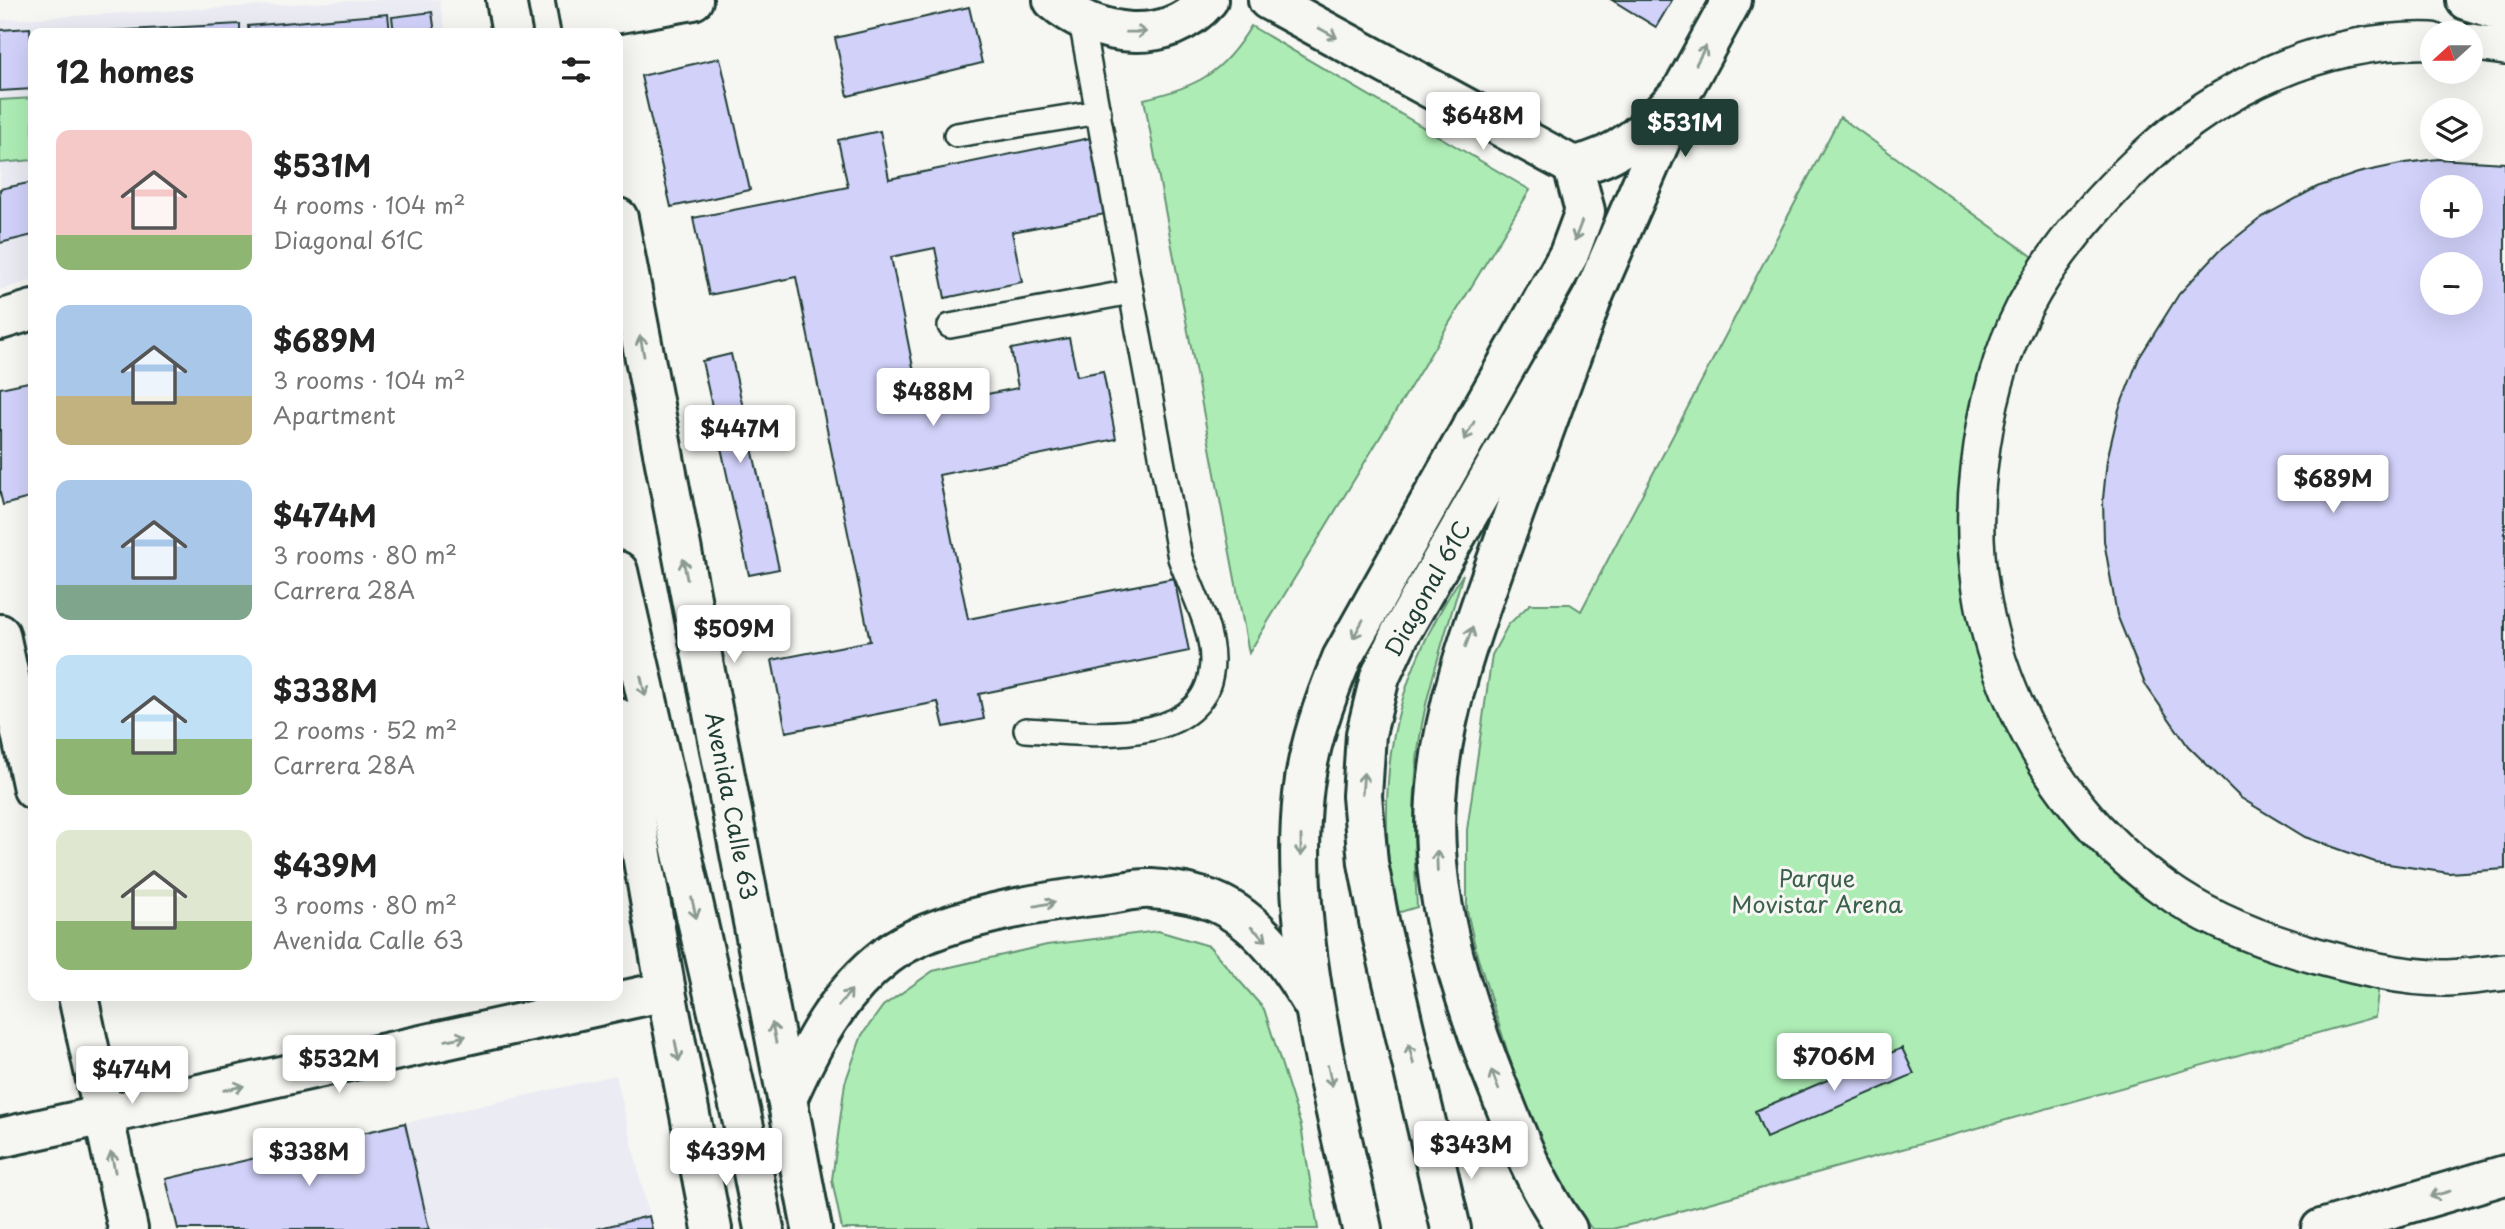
<!DOCTYPE html>
<html lang="en">
<head>
<meta charset="utf-8">
<style>
	body { margin:0; font-family:"Playpen Sans",sans-serif; background:#f6f6f6; color:#222; height:100vh; display:flex; flex-direction:column; font-size:26px; white-space:nowrap }
	* { box-sizing:border-box; margin:0 }
	p { font-size:23px; color:#767676 }
	.icon { flex:none; width:38px; height:38px; fill:none; stroke:currentColor; stroke-width:2; stroke-linecap:round; stroke-linejoin:round }
	.map { position:relative; flex:1; overflow:hidden }
	.panel { position:absolute; left:28px; top:28px; width:595px; height:973px; display:flex; flex-direction:column; background:#fff; border-radius:14px; box-shadow:0 7px 28px #0002 }
	.panel>* { flex:none }
	.needle { width:46px; rotate:249deg }
	.controls { position:absolute; left:2420px; top:21px; display:grid; gap:14px }
	.controls a { display:grid; place-items:center; width:63px; height:63px; border-radius:50%; background:#fff; box-shadow:0 7px 28px #0002; font-size:35px }
	.price { position:absolute; translate:-50% -60px; padding:0 16px; border-radius:7px; background:#fff; color:#222; font-size:23px; line-height:46px; filter:drop-shadow(0 2px 4px #0008) }
	.price::after { content:''; position:absolute; left:50%; top:42px; width:21px; height:16px; margin-left:-10px; background:inherit; clip-path:polygon(0 0,100% 0,50% 100%) }
	.price.current { background:#1f3d34; color:#fff }
	ul { padding:0; list-style:none }
	li { display:flex; align-items:center; gap:21px; height:175px; padding:0 28px }
	li span { display:grid; place-items:center; flex:none; width:196px; height:140px; border-radius:14px; color:#555 }
	li>.icon { margin-inline-start:auto }
	span .icon { width:84px; height:84px; fill:#fffc; stroke-width:1 }
	li b { font-size:30px }
	h2 { display:flex; justify-content:space-between; align-items:center; height:84px; padding:0 28px; font-size:30px }
	.map>svg:first-child { display:block }
	.built { fill:#ebebf4 }
	.green { fill:#adedb5; stroke:#669574; stroke-width:2 }
	.building { fill:#d1d1fa; stroke:#1f3d34; stroke-width:2; fill-rule:evenodd }
	.lines { fill:none; stroke-linecap:round; stroke-linejoin:round }
	.service-casing { stroke:#1f3d34; stroke-width:28 }
	.pedestrian-casing { stroke:#1f3d34; stroke-width:40 }
	.minor-casing { stroke:#1f3d34; stroke-width:44 }
	.tertiary-casing { stroke:#1f3d34; stroke-width:44 }
	.secondary-casing { stroke:#1f3d34; stroke-width:44 }
	.trunk-casing { stroke:#1f3d34; stroke-width:44 }
	.service { stroke:#f6f6f2; stroke-width:23 }
	.pedestrian { stroke:#f6f6f2; stroke-width:35 }
	.minor { stroke:#f6f6f2; stroke-width:38 }
	.tertiary { stroke:#f6f6f2; stroke-width:38 }
	.secondary { stroke:#f6f6f2; stroke-width:38 }
	.trunk { stroke:#f6f6f2; stroke-width:38 }
	.oneway { stroke:#8a9a93 }
	.labels { text-anchor:middle; stroke-width:6; stroke-linejoin:round; paint-order:stroke }
	.street-label { font-size:23px; fill:#1f3d34; stroke:#f6f6f2 }
	.park-label { font-size:23px; fill:#3b604e; stroke:#f6f6f2 }
</style>
</head>
<body>
<div class="map">
<svg width="2505" height="1229" viewBox="0 0 2505 1229">
	<rect width="100%" height="100%" fill="#f6f6f2"/>
	<filter id="ink" filterUnits="userSpaceOnUse"><feTurbulence type="fractalNoise" baseFrequency=".0143" numOctaves="2"/><feDisplacementMap in="SourceGraphic" scale="14" xChannelSelector="R" yChannelSelector="G"/><feConvolveMatrix kernelMatrix="1 2 1 2 8 2 1 2 1" color-interpolation-filters="sRGB"/></filter>
	<g filter="url(#ink)">
		<g class="built">
			<polygon points="367,0 439,0 446,33 33,33 33,280 0,290 0,20"/>
			<polygon points="616,1075 649,1216 596,1229 429,1229 405,1123"/>
		</g>
		<g class="green">
			<path d="M 1251,26 L 1530,190 L 1249,653 L 1144,99 C 1197,87 1222,74 1251,26 Z"/>
			<polygon points="33,98 33,160 0,163 0,100"/>
			<polygon points="1840,117 2054,272 2032,312 1985,455 1993,621 2080,800 2220,915 2382,959 2375,1017 1637,1223 1612,1229 1592,1229 1566,1196 1526,1110 1477,955 1467,911 1467,830 1492,655 1508,625 1530,604 1570,604 1581,611"/>
			<path d="M 1463,574 C 1450,619 1435,663 1425,709 C 1411,774 1413,841 1417,907 L 1394,914 C 1377,779 1387,689 1463,574 Z"/>
			<polygon points="1158,931 1209,946 1264,1009 1301,1126 1318,1229 842,1229 832,1180 845,1083 862,1035 883,1006 933,971 1047,945"/>
		</g>
		<g class="building">
			<polygon points="1612,0 1672,0 1656,27"/>
			<polygon points="969,7 982,63 848,96 835,38"/>
			<polygon points="432,12 435,33 394,33 392,17"/>
			<polygon points="388,14 390,33 249,33 248,26"/>
			<polygon points="240,24 240,33 70,33"/>
			<polygon points="30,28 33,89 0,91 0,30"/>
			<polygon points="720,58 750,190 671,207 641,76"/>
			<polygon points="880,131 889,179 1090,138 1105,214 1012,232 1022,282 945,298 935,248 891,257 921,407 1018,388 1011,349 1069,338 1077,376 1103,371 1116,439 939,475 968,619 1174,578 1189,651 979,694 984,719 944,727 938,702 786,732 772,660 870,641 796,277 709,295 693,218 848,187 838,140"/>
			<path d="M 2438,159 L 2505,163 L 2505,869 L 2449,873 L 2375,862 L 2305,837 L 2241,798 L 2188,746 L 2145,684 L 2117,615 L 2104,541 L 2103,499 L 2107,460 L 2119,409 L 2139,358 L 2179,294 L 2219,251 L 2262,217 L 2317,187 L 2358,173 L 2405,163 ZM 2432,187 L 2471,187 L 2471,226 L 2432,226 ZM 2432,264 L 2471,264 L 2471,303 L 2432,303 Z"/>
			<polygon points="33,182 33,235 0,243 0,189"/>
			<polygon points="731,354 779,569 749,575 702,361"/>
			<polygon points="33,381 33,497 3,505 0,493 0,388"/>
			<polygon points="1902,1048 1914,1074 1766,1138 1755,1111"/>
			<polygon points="405,1123 429,1229 178,1229 166,1179"/>
			<polygon points="649,1216 652,1229 596,1229"/>
		</g>
		<g class="lines">
			<g class="service-casing">
				<g id="service">
					<polyline points="956,135 1099,112"/>
					<polyline points="950,326 1131,292"/>
					<path d="M 1026,730 C 1084,733 1211,752 1212,660 C 1212,626 1191,589 1180,558 L 1081,21"/>
				</g>
			</g>
			<g class="pedestrian-casing">
				<g id="pedestrian">
					<path d="M 2432,41 C 2323,38 2221,86 2143,159 C 2098,201 2053,253 2024,308 C 1999,356 1985,415 1979,469 C 1959,629 2032,794 2164,888 C 2209,921 2263,941 2317,956 C 2358,967 2401,978 2444,978 C 2464,978 2485,974 2505,972"/>
					<polyline points="2471,42 2505,47"/>
				</g>
			</g>
			<g class="minor-casing">
				<g id="minor">
					<path d="M 1053,0 C 1096,37 1167,48 1208,0"/>
					<path d="M 1268,0 L 1573,166 C 1622,157 1648,128 1681,92"/>
					<polyline points="2466,0 2505,12"/>
					<polyline points="580,20 693,0"/>
					<polyline points="0,634 33,789"/>
					<polyline points="78,996 128,1229"/>
				</g>
			</g>
			<g class="tertiary-casing">
				<g id="tertiary">
					<polyline points="0,320 33,310"/>
					<polyline points="0,1138 666,991"/>
				</g>
			</g>
			<g class="secondary-casing">
				<g id="secondary">
					<polyline points="506,0 512,33"/>
					<polyline points="576,0 582,33"/>
					<polyline points="618,218 812,1229"/>
					<polyline points="618,571 746,1136 764,1229"/>
					<polyline points="1451,1229 1380,926 1368,863 1362,796 1366,734 1380,677 1400,634 1593,296 1682,91 1732,0"/>
				</g>
			</g>
			<g class="trunk-casing">
				<g id="trunk">
					<polyline points="618,718 666,991 712,1229"/>
					<path d="M 787,1099 C 811,1045 838,993 886,956 C 935,918 1046,901 1109,894 C 1123,892 1138,888 1151,889 C 1167,890 1188,893 1204,898 C 1252,912 1288,962 1312,1003"/>
					<path d="M 1362,1229 C 1333,1094 1288,932 1303,795 C 1308,746 1324,702 1342,658 L 1569,254 L 1585,211 L 1573,166"/>
					<path d="M 1567,1229 C 1532,1180 1512,1122 1490,1067 C 1458,983 1430,891 1436,799 C 1442,707 1475,621 1506,535 C 1535,455 1564,376 1593,296"/>
					<polyline points="2321,1229 2505,1175"/>
				</g>
			</g>
			<use href="#service" class="service"/>
			<use href="#pedestrian" class="pedestrian"/>
			<use href="#minor" class="minor"/>
			<use href="#tertiary" class="tertiary"/>
			<use href="#secondary" class="secondary"/>
			<use href="#trunk" class="trunk"/>
		</g>
		<defs><path id="oneway-shaft" d="M-6 0H5M1.5-3L5.5 0L1.5 3" fill="none" stroke-width="1.6" stroke-linecap="round" stroke-linejoin="round" transform="scale(1.75)"/></defs>
		<g class="oneway">
			<use href="#oneway-shaft" transform="translate(1136 32) rotate(-1)"/>
			<use href="#oneway-shaft" transform="translate(1328 33) rotate(29)"/>
			<use href="#oneway-shaft" transform="translate(1701 55) rotate(-62)"/>
			<use href="#oneway-shaft" transform="translate(1578 231) rotate(111)"/>
			<use href="#oneway-shaft" transform="translate(642 346) rotate(-101)"/>
			<use href="#oneway-shaft" transform="translate(1469 431) rotate(119)"/>
			<use href="#oneway-shaft" transform="translate(685 569) rotate(-101)"/>
			<use href="#oneway-shaft" transform="translate(1358 629) rotate(119)"/>
			<use href="#oneway-shaft" transform="translate(1469 637) rotate(-70)"/>
			<use href="#oneway-shaft" transform="translate(643 686) rotate(77)"/>
			<use href="#oneway-shaft" transform="translate(1363 783) rotate(-86)"/>
			<use href="#oneway-shaft" transform="translate(1301 846) rotate(90)"/>
			<use href="#oneway-shaft" transform="translate(1437 861) rotate(-92)"/>
			<use href="#oneway-shaft" transform="translate(1045 904) rotate(-11)"/>
			<use href="#oneway-shaft" transform="translate(694 908) rotate(77)"/>
			<use href="#oneway-shaft" transform="translate(1259 934) rotate(41)"/>
			<use href="#oneway-shaft" transform="translate(845 998) rotate(-51)"/>
			<use href="#oneway-shaft" transform="translate(774 1033) rotate(-101)"/>
			<use href="#oneway-shaft" transform="translate(456 1038) rotate(-13)"/>
			<use href="#oneway-shaft" transform="translate(677 1051) rotate(79)"/>
			<use href="#oneway-shaft" transform="translate(1411 1054) rotate(-104)"/>
			<use href="#oneway-shaft" transform="translate(1330 1076) rotate(78)"/>
			<use href="#oneway-shaft" transform="translate(1495 1080) rotate(-111)"/>
			<use href="#oneway-shaft" transform="translate(234 1088) rotate(-13)"/>
			<use href="#oneway-shaft" transform="translate(113 1162) rotate(-102)"/>
			<use href="#oneway-shaft" transform="translate(2440 1194) rotate(164)"/>
		</g>
	</g>
	<g class="labels">
		<g class="street-label">
			<text transform="translate(1428 589) rotate(-61)" y="8">Diagonal 61C</text>
			<text transform="translate(731 806) rotate(79)" y="8">Avenida Calle 63</text>
		</g>
		<g class="park-label">
			<text x="1817" y="887">Parque<tspan x="1817" dy="26">Movistar Arena</tspan></text>
		</g>
	</g>
</svg>
<div class="controls">
<a><svg class="needle" viewBox="-14 -14 28 28"><path d="M0-13l5 13h-10z" fill="#e53935"/><path d="M0 13l5-13h-10z" fill="#767676"/></svg></a>
<a><svg class="icon" aria-label="layers" viewBox="0 0 24 24"><path d="M12 4l9 5-9 5-9-5zM3 14l9 5 9-5"/></svg></a>
<a>+</a>
<a>−</a>
</div>
<b class="price" style="left:1483px;top:152px">$648M</b>
<b class="price current" style="left:1685px;top:159px">$531M</b>
<b class="price" style="left:933px;top:428px">$488M</b>
<b class="price" style="left:740px;top:465px">$447M</b>
<b class="price" style="left:2333px;top:515px">$689M</b>
<b class="price" style="left:734px;top:665px">$509M</b>
<b class="price" style="left:1834px;top:1093px">$706M</b>
<b class="price" style="left:339px;top:1095px">$532M</b>
<b class="price" style="left:132px;top:1106px">$474M</b>
<b class="price" style="left:1471px;top:1181px">$343M</b>
<b class="price" style="left:309px;top:1188px">$338M</b>
<b class="price" style="left:726px;top:1188px">$439M</b>
<section class="panel">
<h2>12 homes<svg class="icon" aria-label="filters" viewBox="0 0 24 24"><path d="M4 7h16M4 17h16"/><circle cx="9" cy="7" r="2"/><circle cx="15" cy="17" r="2"/></svg></h2>
<ul>
<li><span style="background:linear-gradient(#f6c9c9 75%,#8fb573 0)"><svg class="icon" aria-label="home" viewBox="0 0 24 24"><path d="M3 11l9-7 9 7M6 9v11h12V9"/></svg></span><div><b>$531M</b><p>4 rooms · 104 m²</p><p>Diagonal 61C</p></div></li>
<li><span style="background:linear-gradient(#a9c7e8 65%,#c2b280 0)"><svg class="icon" aria-label="home" viewBox="0 0 24 24"><path d="M3 11l9-7 9 7M6 9v11h12V9"/></svg></span><div><b>$689M</b><p>3 rooms · 104 m²</p><p>Apartment</p></div></li>
<li><span style="background:linear-gradient(#a9c7e8 75%,#7fa58c 0)"><svg class="icon" aria-label="home" viewBox="0 0 24 24"><path d="M3 11l9-7 9 7M6 9v11h12V9"/></svg></span><div><b>$474M</b><p>3 rooms · 80 m²</p><p>Carrera 28A</p></div></li>
<li><span style="background:linear-gradient(#bfe0f5 60%,#8fb573 0)"><svg class="icon" aria-label="home" viewBox="0 0 24 24"><path d="M3 11l9-7 9 7M6 9v11h12V9"/></svg></span><div><b>$338M</b><p>2 rooms · 52 m²</p><p>Carrera 28A</p></div></li>
<li><span style="background:linear-gradient(#dfe7d0 65%,#8fb573 0)"><svg class="icon" aria-label="home" viewBox="0 0 24 24"><path d="M3 11l9-7 9 7M6 9v11h12V9"/></svg></span><div><b>$439M</b><p>3 rooms · 80 m²</p><p>Avenida Calle 63</p></div></li>
</ul>
</section>
</div>
</body>
</html>
